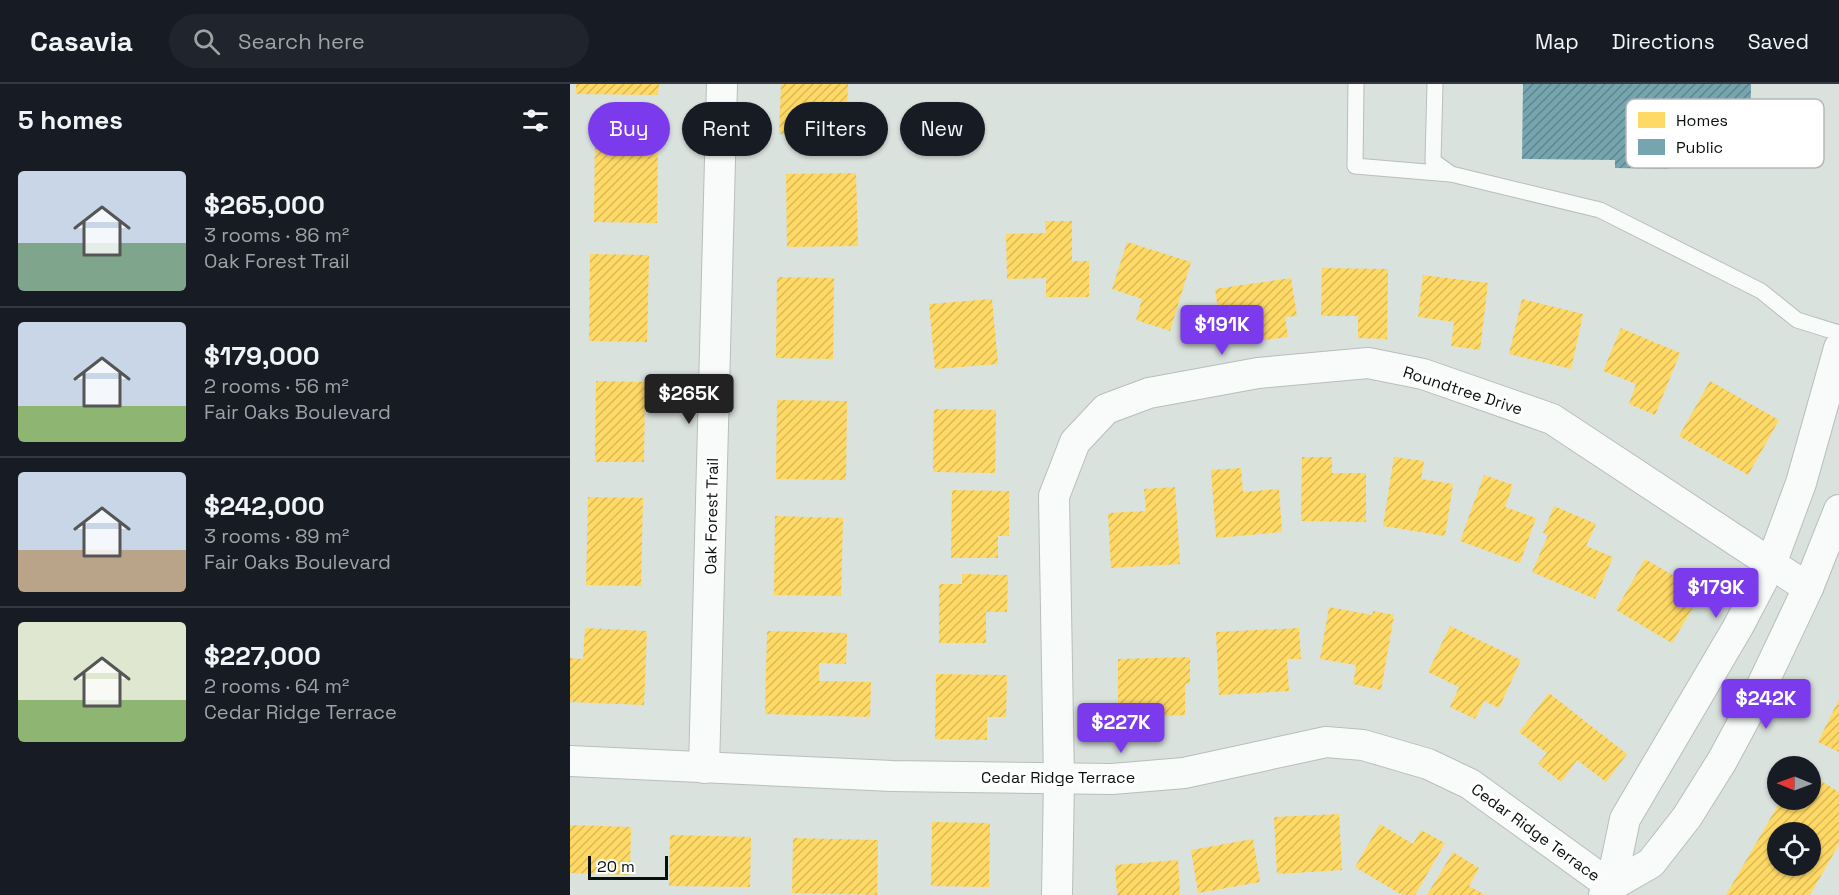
<!DOCTYPE html>
<html lang="en">
<head>
<meta charset="utf-8">
<style>
	body { margin:0; font-family:"Space Grotesk",sans-serif; background:#20242c; color:#f1f3f6; height:100vh; display:flex; flex-direction:column; font-size:22px; white-space:nowrap }
	* { box-sizing:border-box; margin:0 }
	p { font-size:20px; color:#9ea1a6 }
	.icon { flex:none; width:33px; height:33px; fill:none; stroke:currentColor; stroke-width:2; stroke-linecap:round; stroke-linejoin:round }
	.map { position:relative; flex:1; overflow:hidden }
	.details { display:flex; flex-direction:column; background:#171b24; width:570px }
	.details>* { flex:none }
	.banner { position:absolute; left:18px; top:18px; width:570px; height:54px; display:flex; gap:12px }
	.needle { width:39px; rotate:271deg }
	.tools { position:absolute; left:1197px; top:672px; display:grid; gap:12px }
	.tools a { display:grid; place-items:center; width:54px; height:54px; border-radius:50%; background:#171b24; box-shadow:0 2px 4px #0004; font-size:30px }
	.scale { position:absolute; left:18px; bottom:15px; width:80px; box-sizing:border-box; padding-left:6px; border:3px solid #0a0f0c; border-top:0; font-size:16px; line-height:21px; white-space:nowrap; color:#0a0f0c; -webkit-text-stroke:4px #fff; paint-order:stroke }
	.price { position:absolute; translate:-50% -51px; padding:0 14px; border-radius:6px; background:#7c3aed; color:#fff; font-size:20px; line-height:39px; filter:drop-shadow(0 2px 3px #0008) }
	.price::after { content:''; position:absolute; left:50%; top:36px; width:18px; height:14px; margin-left:-9px; background:inherit; clip-path:polygon(0 0,100% 0,50% 100%) }
	.price.active { background:#222; color:#fff }
	ul { padding:0; list-style:none }
	li { display:flex; align-items:center; gap:18px; height:150px; padding:0 18px }
	li+li { border-top:2px solid #363941 }
	li span { display:grid; place-items:center; flex:none; width:168px; height:120px; border-radius:6px; color:#555 }
	li>.icon { margin-inline-start:auto }
	span .icon { width:72px; height:72px; fill:#fffc; stroke-width:1 }
	li b { font-size:26px }
	h2 { display:flex; justify-content:space-between; align-items:center; height:72px; padding:0 18px; font-size:26px }
	.pill { padding:0 21px; border-radius:27px; background:#171b24; box-shadow:0 2px 4px #0004; font-size:21px; line-height:54px }
	.pill.active { background:#7c3aed; color:#fff }
	header { display:flex; align-items:center; gap:36px; box-sizing:border-box; height:84px; padding:0 30px; background:#171b24; border-bottom:2px solid #363941 }
	header strong { font-size:28px }
	nav { display:flex; gap:33px; margin-inline-start:auto; font-size:21px }
	.search { width:420px; height:54px; background:#20242c; display:flex; align-items:center; gap:15px; box-sizing:border-box; padding:0 21px; border-radius:33px; color:#9ea1a6; font-size:22px }
	main { display:flex; flex:1; min-height:0 }
	.map>svg:first-child { display:block }
	.homes { fill:url(#homes-hatch); fill-rule:evenodd }
	.public { fill:url(#public-hatch) }
	.lines { fill:none; stroke-linecap:round; stroke-linejoin:round }
	.service-casing { stroke:#b8beba; stroke-width:17 }
	.minor-casing { stroke:#b8beba; stroke-width:32 }
	.service { stroke:#f9fbfa; stroke-width:15 }
	.minor { stroke:#f9fbfa; stroke-width:30 }
	.labels { text-anchor:middle; stroke-width:6; stroke-linejoin:round; paint-order:stroke }
	.street-label { font-size:16px; fill:#0a0f0c; stroke:#fff }
	.key { fill:#fff; stroke:#b6b7b6; stroke-width:1.5 }
	.key-label { font-size:16px; fill:#0a0f0c }
</style>
</head>
<body>
<header>
<strong>Casavia</strong>
<div class="search"><svg class="icon" aria-label="search" viewBox="0 0 24 24"><circle cx="10" cy="10" r="6"/><path d="M15 15l6 6"/></svg>Search here</div>
<nav><a>Map</a><a>Directions</a><a>Saved</a></nav>
</header>
<main>
<section class="details">
<h2>5 homes<svg class="icon" aria-label="filters" viewBox="0 0 24 24"><path d="M4 7h16M4 17h16"/><circle cx="9" cy="7" r="2"/><circle cx="15" cy="17" r="2"/></svg></h2>
<ul>
<li><span style="background:linear-gradient(#c9d6e8 60%,#7fa58c 0)"><svg class="icon" aria-label="home" viewBox="0 0 24 24"><path d="M3 11l9-7 9 7M6 9v11h12V9"/></svg></span><div><b>$265,000</b><p>3 rooms · 86 m²</p><p>Oak Forest Trail</p></div></li>
<li><span style="background:linear-gradient(#c9d6e8 70%,#8fb573 0)"><svg class="icon" aria-label="home" viewBox="0 0 24 24"><path d="M3 11l9-7 9 7M6 9v11h12V9"/></svg></span><div><b>$179,000</b><p>2 rooms · 56 m²</p><p>Fair Oaks Boulevard</p></div></li>
<li><span style="background:linear-gradient(#c9d6e8 65%,#b9a48a 0)"><svg class="icon" aria-label="home" viewBox="0 0 24 24"><path d="M3 11l9-7 9 7M6 9v11h12V9"/></svg></span><div><b>$242,000</b><p>3 rooms · 89 m²</p><p>Fair Oaks Boulevard</p></div></li>
<li><span style="background:linear-gradient(#dfe7d0 65%,#8fb573 0)"><svg class="icon" aria-label="home" viewBox="0 0 24 24"><path d="M3 11l9-7 9 7M6 9v11h12V9"/></svg></span><div><b>$227,000</b><p>2 rooms · 64 m²</p><p>Cedar Ridge Terrace</p></div></li>
</ul>
</section>
<div class="map">
<svg width="1269" height="811" viewBox="0 0 1269 811">
	<defs>
		<pattern id="homes-hatch" width="6" height="6" patternUnits="userSpaceOnUse" patternTransform="scale(1.5)"><rect width="6" height="6" fill="#ffd966"/><path d="M-1 1l2-2M0 6l6-6M5 7l2-2" fill="none" stroke="#d9b957"/></pattern>
		<pattern id="public-hatch" width="6" height="6" patternUnits="userSpaceOnUse" patternTransform="scale(1.5)"><rect width="6" height="6" fill="#76a5af"/><path d="M-1 1l2-2M0 6l6-6M5 7l2-2" fill="none" stroke="#5f858d"/></pattern>
	</defs>
	<rect width="100%" height="100%" fill="#dae2dd"/>
	<g class="homes">
		<polygon points="6,0 89,0 88,11 6,10"/>
		<polygon points="211,0 278,0 276,53 209,50"/>
		<polygon points="25,54 88,54 87,139 24,138"/>
		<polygon points="286,89 288,162 217,163 216,90"/>
		<polygon points="475,137 502,137 502,177 519,177 519,213 476,213 476,194 437,195 436,150 476,149"/>
		<polygon points="557,158 621,178 600,247 566,236 572,215 542,205"/>
		<polygon points="20,170 79,171 77,258 19,257"/>
		<polygon points="752,184 818,185 817,255 788,254 788,232 751,232"/>
		<polygon points="853,191 918,199 910,266 881,262 884,238 848,233"/>
		<polygon points="207,193 264,194 263,275 206,274"/>
		<polygon points="721,194 727,232 715,233 718,253 679,258 678,251 652,254 645,205"/>
		<polygon points="422,215 428,280 365,285 359,220"/>
		<polygon points="952,215 1013,230 1001,285 939,270"/>
		<polygon points="1051,244 1110,269 1085,331 1059,320 1066,300 1033,287"/>
		<polygon points="26,297 75,298 74,378 25,378"/>
		<polygon points="1140,297 1209,336 1178,391 1109,352"/>
		<polygon points="207,316 277,317 276,396 206,395"/>
		<polygon points="364,325 426,326 425,389 363,388"/>
		<polygon points="732,373 762,373 762,389 796,389 796,438 731,437"/>
		<polygon points="824,373 854,377 851,395 883,400 875,452 813,442"/>
		<polygon points="671,384 673,408 709,405 712,448 646,454 641,386"/>
		<polygon points="914,391 943,401 935,423 966,434 950,479 890,457"/>
		<polygon points="605,403 610,480 541,484 538,429 576,427 574,405"/>
		<polygon points="382,406 439,407 439,452 428,452 428,474 381,474"/>
		<polygon points="18,413 73,414 71,502 16,501"/>
		<polygon points="984,422 1026,440 1016,462 1043,473 1025,515 962,488 978,451 973,449"/>
		<polygon points="205,432 273,434 271,512 204,511"/>
		<polygon points="1075,475 1132,508 1102,559 1046,526"/>
		<polygon points="392,490 438,491 437,528 416,528 416,559 369,559 369,500 392,500"/>
		<polygon points="759,523 802,531 803,527 824,531 811,606 783,600 786,581 750,575"/>
		<polygon points="880,542 951,576 929,624 914,617 905,635 880,623 889,603 858,588"/>
		<polygon points="15,544 77,547 74,621 0,618 0,574 13,575"/>
		<polygon points="729,544 731,575 717,575 719,607 649,611 646,548"/>
		<polygon points="197,547 277,549 276,580 249,579 249,597 301,598 300,633 195,630"/>
		<polygon points="620,573 620,599 615,600 615,631 587,632 587,623 548,623 548,575"/>
		<polygon points="366,590 437,591 436,633 417,633 417,656 365,655"/>
		<polygon points="979,609 1057,670 1036,698 1007,676 991,698 968,680 977,669 949,648"/>
		<polygon points="1269,615 1269,668 1248,658"/>
		<path d="M 1243,692 L 1269,708 L 1269,760 L 1240,811 L 1156,811 L 1211,716 L 1240,716 L 1240,697 ZM 1208,748 L 1240,748 L 1240,782 L 1208,782 Z"/>
		<polygon points="769,730 772,786 707,790 704,733"/>
		<polygon points="362,738 420,739 419,803 361,802"/>
		<polygon points="810,740 843,760 851,746 875,759 845,811 832,811 785,783"/>
		<polygon points="0,741 61,743 60,791 0,789"/>
		<polygon points="100,751 181,753 180,803 99,802"/>
		<polygon points="223,754 308,756 307,811 222,809"/>
		<polygon points="683,755 690,798 628,809 621,766"/>
		<polygon points="883,768 909,784 899,802 915,811 857,811"/>
		<polygon points="608,776 610,811 547,811 545,781"/>
	</g>
	<polygon class="public" points="953,0 1181,0 1180,78 1099,77 1099,85 1045,84 1045,76 952,75"/>
	<g class="lines">
		<g class="service-casing">
			<g id="service">
				<polyline points="786,0 785,82 880,90"/>
				<polyline points="865,0 863,77 881,90 1030,126 1191,207 1227,236 1269,249"/>
			</g>
		</g>
		<g class="minor-casing">
			<g id="minor">
				<polyline points="0,677 322,692 542,695 614,689 756,658 793,661 858,680 900,700 1041,802"/>
				<polyline points="134,684 152,0"/>
				<polyline points="1041,802 1055,735 1168,543 1201,480 1231,399 1269,264"/>
				<polyline points="487,811 489,695 484,412 505,358 536,325 579,309 688,289 798,279 853,290 982,335 1238,504"/>
				<polyline points="1034,811 1041,802 1081,779 1117,733 1152,677 1187,612 1238,504 1269,426"/>
			</g>
		</g>
		<use href="#service" class="service"/>
		<use href="#minor" class="minor"/>
	</g>
	<g class="labels">
		<g class="street-label">
			<text transform="translate(893 306) rotate(18)" y="6">Roundtree Drive</text>
			<text transform="translate(141 432) rotate(-89)" y="6">Oak Forest Trail</text>
			<text x="488" y="699">Cedar Ridge Terrace</text>
			<text transform="translate(966 748) rotate(36)" y="6">Cedar Ridge Terrace</text>
		</g>
	</g>
	<rect x="1056" y="15" width="198" height="69" rx="9" class="key"/>
	<rect x="1068" y="28" width="27" height="16" fill="#ffd966"/>
	<rect x="1068" y="55" width="27" height="16" fill="#76a5af"/>
	<g class="key-label">
		<text x="1106" y="42">Homes</text>
		<text x="1106" y="69">Public</text>
	</g>
</svg>
<div class="tools">
<a><svg class="needle" viewBox="-14 -14 28 28"><path d="M0-13l5 13h-10z" fill="#e53935"/><path d="M0 13l5-13h-10z" fill="#9ea1a6"/></svg></a>
<a><svg class="icon" aria-label="locate" viewBox="0 0 24 24"><circle cx="12" cy="12" r="6"/><path d="M12 2v4M12 18v4M2 12h4M18 12h4"/></svg></a>
</div>
<div class="scale">20 m</div>
<b class="price" style="left:652px;top:272px">$191K</b>
<b class="price active" style="left:119px;top:341px">$265K</b>
<b class="price" style="left:1146px;top:535px">$179K</b>
<b class="price" style="left:1196px;top:646px">$242K</b>
<b class="price" style="left:551px;top:670px">$227K</b>
<div class="banner">
<a class="pill active">Buy</a>
<a class="pill">Rent</a>
<a class="pill">Filters</a>
<a class="pill">New</a>
</div>
</div>
</main>
</body>
</html>
